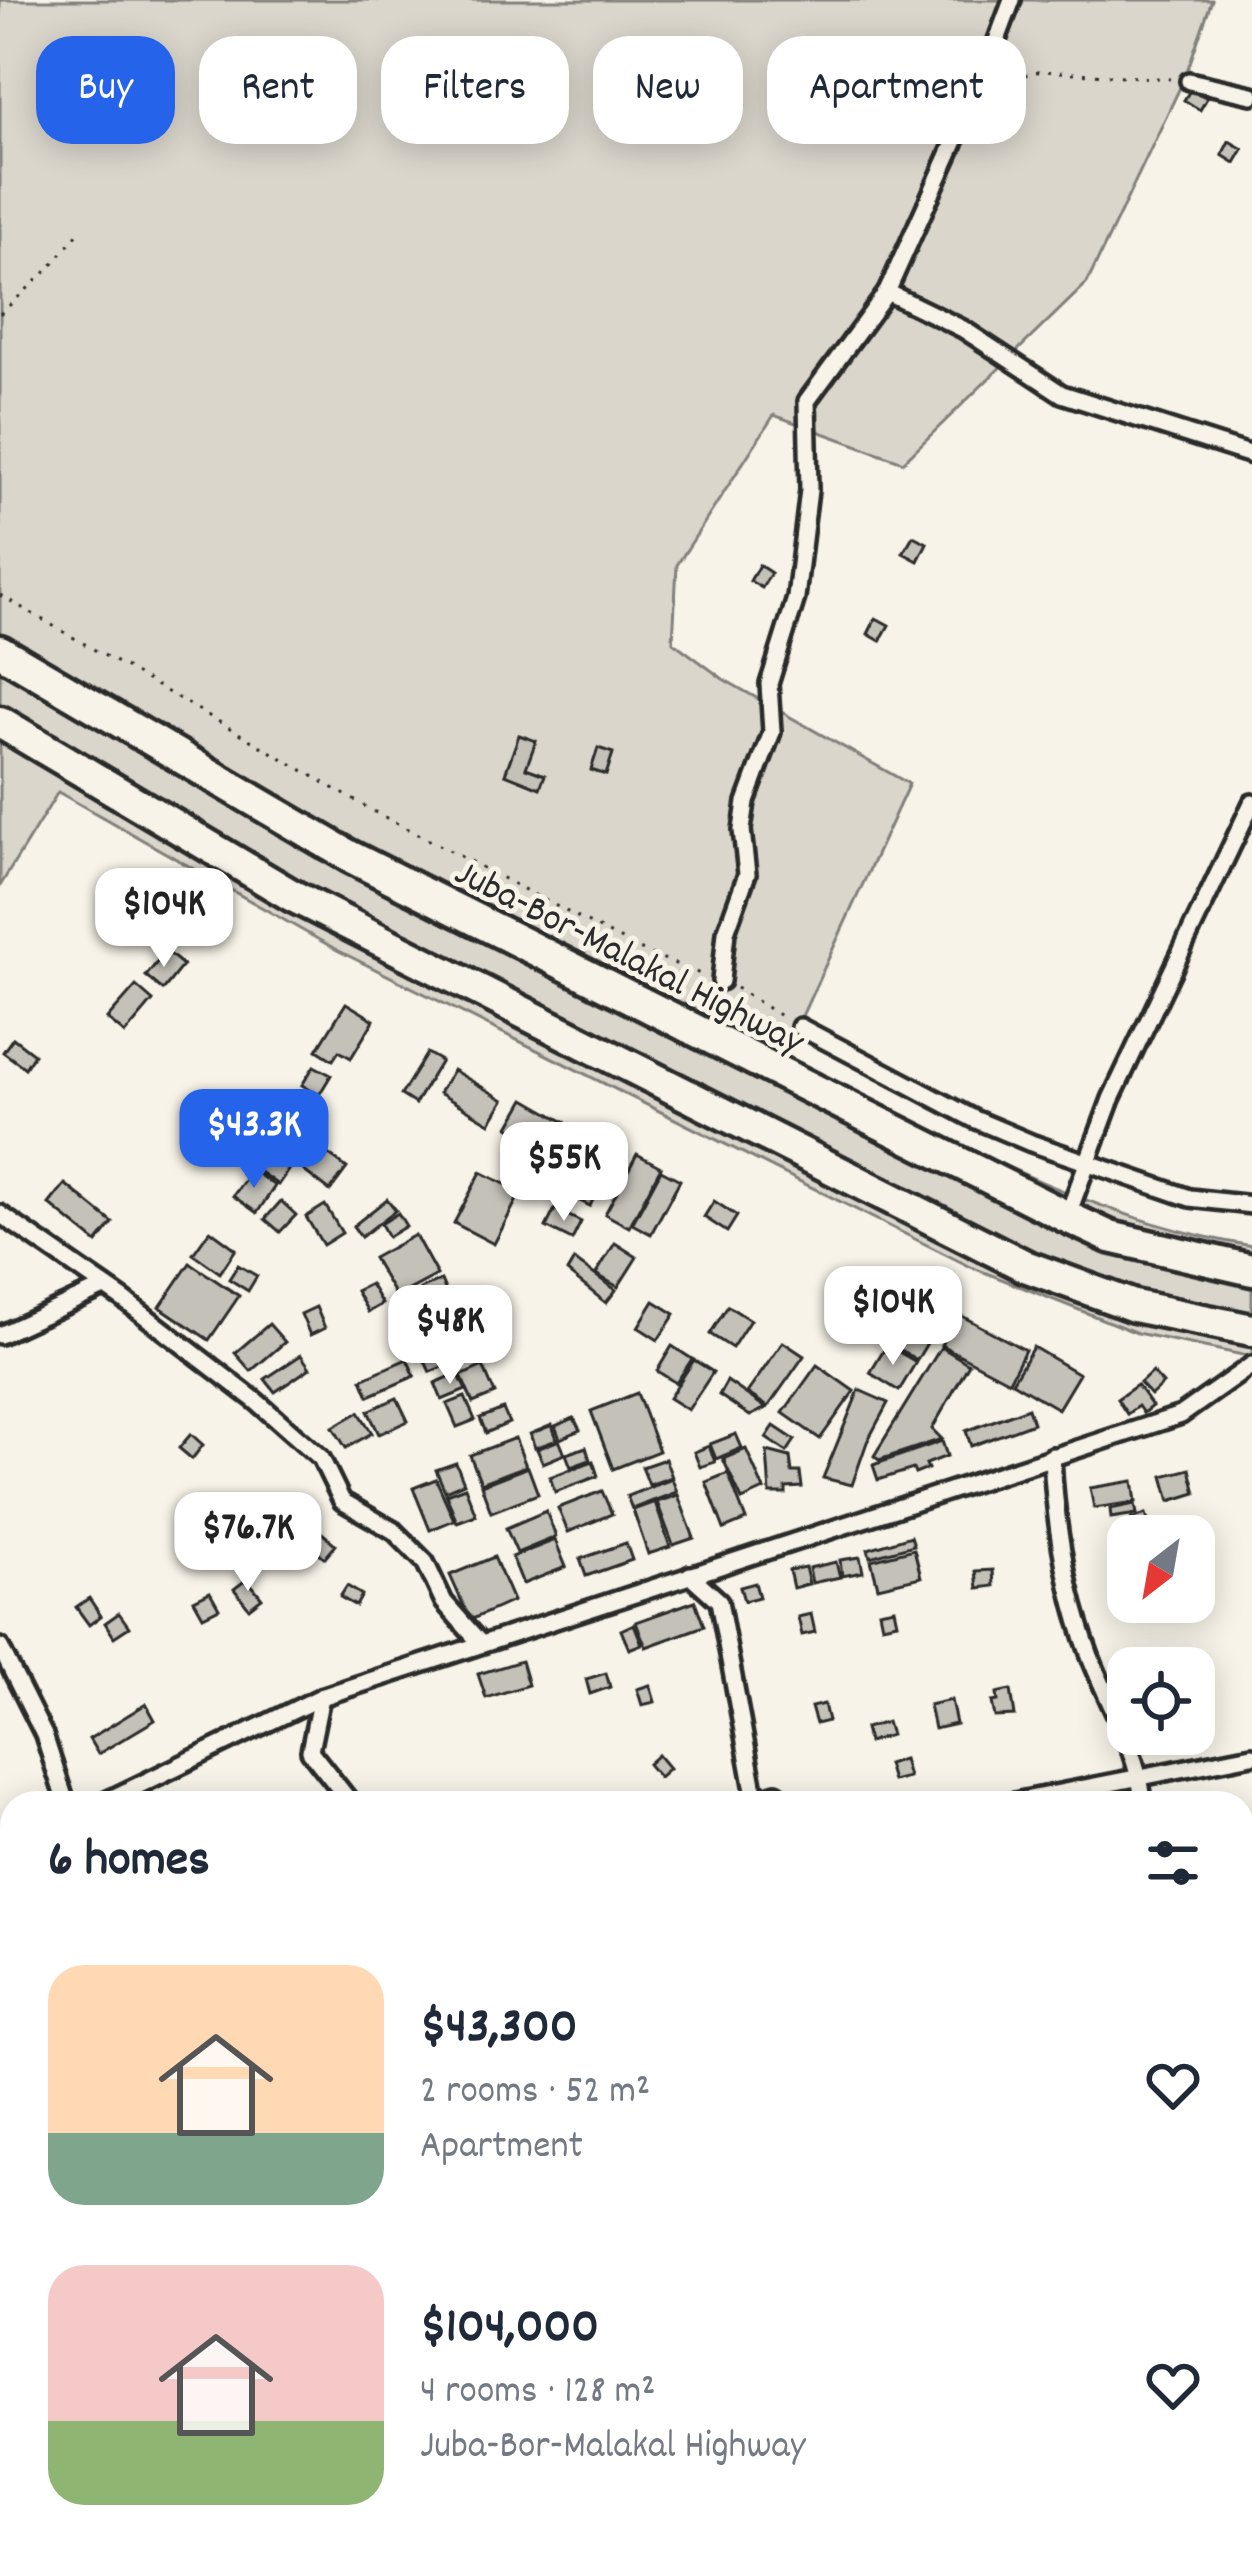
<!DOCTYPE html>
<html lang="en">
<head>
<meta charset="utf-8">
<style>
	body { margin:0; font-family:Dekko,sans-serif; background:#f6f6f7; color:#1f2937; height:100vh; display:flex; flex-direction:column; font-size:45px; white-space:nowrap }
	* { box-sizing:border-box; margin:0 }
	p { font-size:39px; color:#747a83 }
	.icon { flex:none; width:66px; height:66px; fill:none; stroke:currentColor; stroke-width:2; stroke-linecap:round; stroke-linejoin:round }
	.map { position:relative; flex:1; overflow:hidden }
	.sheet { position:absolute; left:0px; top:1791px; width:1254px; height:771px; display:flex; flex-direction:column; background:#fff; border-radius:36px 36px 0 0; box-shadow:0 6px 30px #0003 }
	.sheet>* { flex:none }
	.hud { position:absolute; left:36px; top:36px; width:1182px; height:108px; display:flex; gap:24px }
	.needle { width:78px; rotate:211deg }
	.tools { position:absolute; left:1107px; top:1515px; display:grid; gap:24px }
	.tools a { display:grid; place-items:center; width:108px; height:108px; border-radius:24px; background:#fff; box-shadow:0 6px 30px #0003; font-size:60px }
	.price { position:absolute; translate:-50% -102px; padding:0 27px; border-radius:24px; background:#fff; color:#222; font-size:39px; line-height:78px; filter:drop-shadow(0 3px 6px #0008) }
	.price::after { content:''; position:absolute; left:50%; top:72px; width:36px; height:27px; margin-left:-18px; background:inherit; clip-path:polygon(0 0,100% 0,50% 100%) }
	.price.current { background:#2563eb; color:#fff }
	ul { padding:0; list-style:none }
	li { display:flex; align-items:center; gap:36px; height:300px; padding:0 48px }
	li span { display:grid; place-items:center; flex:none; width:336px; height:240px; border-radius:36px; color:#555 }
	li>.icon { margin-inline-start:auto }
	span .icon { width:144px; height:144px; fill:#fffc; stroke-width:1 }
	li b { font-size:51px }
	h2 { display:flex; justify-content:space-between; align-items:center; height:144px; padding:0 48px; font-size:51px }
	.tag { padding:0 42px; border-radius:36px; background:#fff; box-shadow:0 6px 30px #0003; font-size:42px; line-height:108px }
	.tag.current { background:#2563eb; color:#fff }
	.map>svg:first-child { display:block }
	.green { fill:#dad6cc; stroke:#82807c; stroke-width:3 }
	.building { fill:#c4c1b9; stroke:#2b2b2b; stroke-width:3 }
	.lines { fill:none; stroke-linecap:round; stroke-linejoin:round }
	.street-casing { stroke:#2b2b2b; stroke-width:24 }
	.highway-casing { stroke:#2b2b2b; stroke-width:39 }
	.path { stroke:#2b2b2b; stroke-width:3; stroke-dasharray:3 9; stroke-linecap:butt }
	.street { stroke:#f7f3e8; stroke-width:15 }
	.highway { stroke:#f7f3e8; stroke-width:30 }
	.labels { text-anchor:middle; stroke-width:10; stroke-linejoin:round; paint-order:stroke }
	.street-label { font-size:39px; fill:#2b2b2b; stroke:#f7f3e8 }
</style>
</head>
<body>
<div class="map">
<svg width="1252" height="2561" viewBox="0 0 1252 2561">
	<rect width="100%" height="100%" fill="#f7f3e8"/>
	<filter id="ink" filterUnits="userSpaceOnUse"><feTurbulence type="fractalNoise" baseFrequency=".00833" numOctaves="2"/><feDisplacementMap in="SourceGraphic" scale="24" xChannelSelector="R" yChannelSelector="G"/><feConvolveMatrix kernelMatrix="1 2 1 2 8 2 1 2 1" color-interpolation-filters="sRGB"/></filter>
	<g filter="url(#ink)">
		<path class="green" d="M 0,0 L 1212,0 L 1185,77 L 1087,283 L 903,462 L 774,415 L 677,565 L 673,642 L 723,679 L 909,784 L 784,1055 C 933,1129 1085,1220 1252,1246 L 1252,1357 L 1137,1333 L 971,1267 L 337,950 L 58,792 L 0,886 Z"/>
		<g class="building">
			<polygon points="1191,89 1207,98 1200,110 1184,100"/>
			<polygon points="1229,141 1243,149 1235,163 1222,155"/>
			<polygon points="913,536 927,543 918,561 903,553"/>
			<polygon points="759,565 771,573 762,588 750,581"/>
			<polygon points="876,618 889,625 880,641 868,634"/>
			<polygon points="519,735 536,741 526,768 545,775 540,788 505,774"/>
			<polygon points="598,748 613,753 606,775 591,770"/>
			<polygon points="166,951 183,965 163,990 146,976"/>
			<polygon points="136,986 153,1001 125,1034 107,1019"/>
			<polygon points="346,1003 374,1020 351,1058 339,1051 333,1060 317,1050"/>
			<polygon points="13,1038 34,1054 25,1068 3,1052"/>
			<polygon points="427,1053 441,1061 415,1104 401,1095"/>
			<polygon points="314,1066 331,1075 319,1095 302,1085"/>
			<polygon points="453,1070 504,1100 490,1123 439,1093"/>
			<polygon points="525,1099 565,1122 550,1150 509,1127"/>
			<polygon points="281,1124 306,1141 292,1160 268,1144"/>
			<polygon points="576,1131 618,1152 605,1174 563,1154"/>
			<polygon points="269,1146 293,1163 278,1185 254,1168"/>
			<polygon points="321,1149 347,1168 330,1191 304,1171"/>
			<polygon points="637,1154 661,1167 629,1227 605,1214"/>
			<polygon points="562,1157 604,1177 590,1206 548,1185"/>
			<polygon points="252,1170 275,1186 257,1213 233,1196"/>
			<polygon points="661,1170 680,1180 651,1234 632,1224"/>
			<polygon points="481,1172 521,1192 494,1244 454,1223"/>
			<polygon points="65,1184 113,1223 97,1243 49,1204"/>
			<polygon points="387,1199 396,1210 361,1237 353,1226"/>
			<polygon points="281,1201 296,1215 280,1232 265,1219"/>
			<polygon points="714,1201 737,1216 727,1232 704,1217"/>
			<polygon points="325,1205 342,1233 323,1245 306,1217"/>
			<polygon points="555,1209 581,1222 572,1240 546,1227"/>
			<polygon points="398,1213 406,1226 388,1237 381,1224"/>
			<polygon points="210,1230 236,1249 220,1273 193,1254"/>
			<polygon points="415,1235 437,1275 396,1297 373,1258"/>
			<polygon points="615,1243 637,1257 618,1287 596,1274"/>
			<polygon points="574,1260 616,1290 606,1303 567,1272"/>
			<polygon points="190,1263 239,1296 209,1340 160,1307"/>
			<polygon points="238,1265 257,1276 248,1291 229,1279"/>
			<polygon points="441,1280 454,1311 433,1320 420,1289"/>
			<polygon points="370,1284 382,1304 368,1312 356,1291"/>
			<polygon points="654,1301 675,1314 658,1340 638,1327"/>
			<polygon points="860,1301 889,1319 876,1340 848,1322"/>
			<polygon points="912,1304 940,1321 917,1360 889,1343"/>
			<polygon points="728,1306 750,1320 732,1348 710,1334"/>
			<polygon points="316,1307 325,1328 310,1335 301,1314"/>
			<polygon points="426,1310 443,1346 423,1355 406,1319"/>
			<polygon points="456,1312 475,1353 454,1363 435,1321"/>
			<polygon points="958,1314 1025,1350 1009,1381 941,1345"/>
			<polygon points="269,1324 285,1342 251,1371 235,1353"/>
			<polygon points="783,1342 804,1356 768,1407 747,1393"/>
			<polygon points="887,1345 916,1362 899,1391 870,1373"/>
			<polygon points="672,1346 692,1359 676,1383 657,1371"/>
			<polygon points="941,1347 969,1364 932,1429 942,1439 879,1460 874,1456"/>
			<polygon points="1033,1347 1079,1374 1058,1409 1012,1382"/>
			<polygon points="445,1348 452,1363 430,1372 423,1357"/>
			<polygon points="301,1355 310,1368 275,1392 265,1379"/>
			<polygon points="407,1359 415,1376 369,1396 362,1379"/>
			<polygon points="694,1360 713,1372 688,1410 669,1398"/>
			<polygon points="817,1365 854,1391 820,1439 783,1413"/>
			<polygon points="483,1366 495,1394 473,1403 461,1376"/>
			<polygon points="1152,1372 1163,1384 1151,1395 1140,1383"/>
			<polygon points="458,1373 466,1390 442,1400 435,1383"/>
			<polygon points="727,1381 766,1408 750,1416 719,1395"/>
			<polygon points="1137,1385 1152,1406 1143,1413 1138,1406 1127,1414 1117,1399"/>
			<polygon points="859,1390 888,1403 867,1442 852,1485 823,1478"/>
			<polygon points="637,1393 659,1451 613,1469 591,1411"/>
			<polygon points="465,1397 475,1420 457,1427 447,1404"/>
			<polygon points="397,1398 408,1421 379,1434 368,1411"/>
			<polygon points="1028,1408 1033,1423 971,1446 966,1431"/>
			<polygon points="503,1409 509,1423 486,1433 480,1418"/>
			<polygon points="359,1412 372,1433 346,1448 333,1427"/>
			<polygon points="574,1418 580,1430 560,1439 555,1426"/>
			<polygon points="552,1425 557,1440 535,1448 530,1434"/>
			<polygon points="774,1426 795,1440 787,1452 766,1438"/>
			<polygon points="191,1434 203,1445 192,1459 179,1448"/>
			<polygon points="736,1434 742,1448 716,1459 710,1444"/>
			<polygon points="515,1438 526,1466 481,1483 470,1455"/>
			<polygon points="559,1440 565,1454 543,1463 537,1449"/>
			<polygon points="942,1441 947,1456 926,1464 928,1469 915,1474 913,1469 878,1480 873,1465"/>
			<polygon points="709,1446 715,1462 700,1467 694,1452"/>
			<polygon points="586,1447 590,1460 571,1467 566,1454"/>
			<polygon points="746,1449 764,1490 742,1500 723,1459"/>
			<polygon points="767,1451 790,1457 792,1472 800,1472 802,1487 786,1488 786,1494 770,1494"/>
			<polygon points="665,1459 672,1477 649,1485 642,1467"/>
			<polygon points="593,1461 598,1476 555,1492 550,1477"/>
			<polygon points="456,1463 464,1483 445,1491 436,1470"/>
			<polygon points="528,1467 538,1494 491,1512 481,1485"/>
			<polygon points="1190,1469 1196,1493 1170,1501 1163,1476"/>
			<polygon points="728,1473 746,1520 724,1529 706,1482"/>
			<polygon points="436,1479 454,1520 430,1530 413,1488"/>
			<polygon points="672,1479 677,1492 632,1509 627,1496"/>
			<polygon points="1133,1481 1136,1502 1094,1508 1090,1488"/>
			<polygon points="465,1487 476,1515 457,1522 446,1494"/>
			<polygon points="602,1491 612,1514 568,1532 558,1508"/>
			<polygon points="678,1495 694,1538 673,1545 657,1502"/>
			<polygon points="655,1502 670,1547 648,1554 633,1510"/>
			<polygon points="1135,1504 1137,1514 1111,1518 1110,1509"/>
			<polygon points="546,1511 556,1537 517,1553 506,1528"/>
			<polygon points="1146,1514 1152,1534 1136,1536 1131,1519"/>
			<polygon points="322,1533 336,1545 325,1558 311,1546"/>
			<polygon points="911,1536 914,1545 870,1557 868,1549"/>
			<polygon points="555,1540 566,1567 523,1584 512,1557"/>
			<polygon points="626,1543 632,1560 586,1576 580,1559"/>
			<polygon points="914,1549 921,1577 878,1587 871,1560"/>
			<polygon points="494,1557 513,1601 470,1620 450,1575"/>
			<polygon points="860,1557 863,1572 842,1576 840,1560"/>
			<polygon points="836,1562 840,1577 812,1583 809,1568"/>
			<polygon points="805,1567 809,1584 793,1588 789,1570"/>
			<polygon points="993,1570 994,1586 978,1588 976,1571"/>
			<polygon points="247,1579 262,1598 249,1608 234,1589"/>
			<polygon points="755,1583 759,1597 744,1601 740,1587"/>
			<polygon points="347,1586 362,1595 356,1606 340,1597"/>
			<polygon points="210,1592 219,1608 203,1616 194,1600"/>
			<polygon points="89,1598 101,1616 89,1625 76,1607"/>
			<polygon points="695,1601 704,1626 646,1647 636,1622"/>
			<polygon points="894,1608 897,1622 882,1625 879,1611"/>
			<polygon points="119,1613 129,1627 114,1637 105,1623"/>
			<polygon points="811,1614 815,1632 802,1635 798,1617"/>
			<polygon points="634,1624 642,1644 629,1649 621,1630"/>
			<polygon points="521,1661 528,1685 486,1698 478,1674"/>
			<polygon points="606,1673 610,1687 590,1694 586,1679"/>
			<polygon points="650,1685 655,1702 642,1705 637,1689"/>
			<polygon points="1011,1690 1015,1716 995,1717 992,1702 998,1701 997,1693"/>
			<polygon points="951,1700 956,1724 934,1729 929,1705"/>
			<polygon points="146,1704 155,1720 98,1754 89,1739"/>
			<polygon points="824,1704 828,1721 816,1724 811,1707"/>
			<polygon points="887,1722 891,1735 868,1742 865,1728"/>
			<polygon points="658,1755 669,1768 659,1777 648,1764"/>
			<polygon points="903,1759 908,1777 892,1781 887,1764"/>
			<polygon points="3,2359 5,2364 12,2360 12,2379 2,2384"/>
			<polygon points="346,2550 374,2550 377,2554 368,2561 342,2561 338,2556"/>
		</g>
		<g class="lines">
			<g class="street-casing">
				<g id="street">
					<polyline points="1189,81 1252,95"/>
					<polyline points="887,292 963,329 1062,394 1252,455"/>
					<polyline points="721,981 726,932 747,874 742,830 746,802 772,732 769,684 796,598 809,490 807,401 887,292 981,83 1012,0"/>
					<polyline points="800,1027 974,1119 1031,1143 1190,1198 1252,1205"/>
					<polyline points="0,1214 123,1299 256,1401 321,1458 342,1501 394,1531 425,1562 444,1602 481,1644"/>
					<polyline points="1067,1217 1111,1099 1252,803"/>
					<polyline points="0,1335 104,1287"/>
					<path d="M 1052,1456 C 1055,1525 1066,1591 1090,1656 C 1107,1701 1140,1756 1143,1803"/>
					<polyline points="690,1575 719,1601 756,1801 776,1793 791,1803"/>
					<polyline points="0,1647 44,1735 66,1803"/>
					<polyline points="321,1697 310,1751 351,1803"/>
					<polyline points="102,1803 321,1697 1181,1415 1252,1365"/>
					<polyline points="1009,1803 1252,1755"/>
					<polyline points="0,1857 12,1850"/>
					<polyline points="0,2264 12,2257"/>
					<polyline points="0,2446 12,2463"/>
					<polyline points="1242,2447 1252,2485"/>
					<polyline points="71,2550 79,2561"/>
					<polyline points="284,2550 292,2561"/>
					<polyline points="485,2550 491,2561"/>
					<polyline points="927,2550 929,2561"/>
				</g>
			</g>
			<g class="highway-casing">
				<g id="highway">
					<polyline points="0,651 349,856 1067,1217 1110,1237 1252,1270"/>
					<polyline points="0,722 291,895 1025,1266 1134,1306 1252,1330"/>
				</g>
			</g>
			<g class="path">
				<polyline points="1001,80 1042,71 1170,79"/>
				<polyline points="0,314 49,269 78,233"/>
				<polyline points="0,595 373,811 639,949 705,976"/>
				<polyline points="736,988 784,1018"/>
			</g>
			<use href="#street" class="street"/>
			<use href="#highway" class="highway"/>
		</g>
	</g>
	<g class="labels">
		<g class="street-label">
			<text transform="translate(631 954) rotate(27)" y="14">Juba-Bor-Malakal Highway</text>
		</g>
	</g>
</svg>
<div class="tools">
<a><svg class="needle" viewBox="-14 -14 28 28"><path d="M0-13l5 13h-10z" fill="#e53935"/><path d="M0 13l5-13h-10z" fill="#747a83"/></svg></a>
<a><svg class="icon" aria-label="locate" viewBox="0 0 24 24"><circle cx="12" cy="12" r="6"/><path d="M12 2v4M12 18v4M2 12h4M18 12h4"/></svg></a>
</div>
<b class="price" style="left:164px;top:970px">$104K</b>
<b class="price current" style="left:254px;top:1191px">$43.3K</b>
<b class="price" style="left:564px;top:1224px">$55K</b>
<b class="price" style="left:893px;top:1368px">$104K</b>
<b class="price" style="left:450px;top:1387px">$48K</b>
<b class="price" style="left:248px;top:1594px">$76.7K</b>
<div class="hud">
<a class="tag current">Buy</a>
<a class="tag">Rent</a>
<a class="tag">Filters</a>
<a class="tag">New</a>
<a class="tag">Apartment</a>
</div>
<section class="sheet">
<h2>6 homes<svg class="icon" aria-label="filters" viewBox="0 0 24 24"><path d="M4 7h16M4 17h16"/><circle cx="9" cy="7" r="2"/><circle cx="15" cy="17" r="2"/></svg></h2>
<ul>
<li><span style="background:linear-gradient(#ffd9b3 70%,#7fa58c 0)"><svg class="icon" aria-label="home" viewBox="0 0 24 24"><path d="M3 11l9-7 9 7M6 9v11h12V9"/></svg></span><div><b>$43,300</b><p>2 rooms · 52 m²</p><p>Apartment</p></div><svg class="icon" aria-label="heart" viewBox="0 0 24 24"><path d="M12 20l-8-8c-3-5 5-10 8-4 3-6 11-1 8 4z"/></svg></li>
<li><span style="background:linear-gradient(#f6c9c9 65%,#8fb573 0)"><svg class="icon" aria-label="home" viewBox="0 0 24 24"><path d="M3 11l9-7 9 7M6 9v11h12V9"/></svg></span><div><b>$104,000</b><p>4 rooms · 128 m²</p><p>Juba-Bor-Malakal Highway</p></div><svg class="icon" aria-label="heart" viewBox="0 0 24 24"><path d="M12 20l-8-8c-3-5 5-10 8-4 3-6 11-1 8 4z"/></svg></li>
</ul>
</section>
</div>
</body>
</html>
